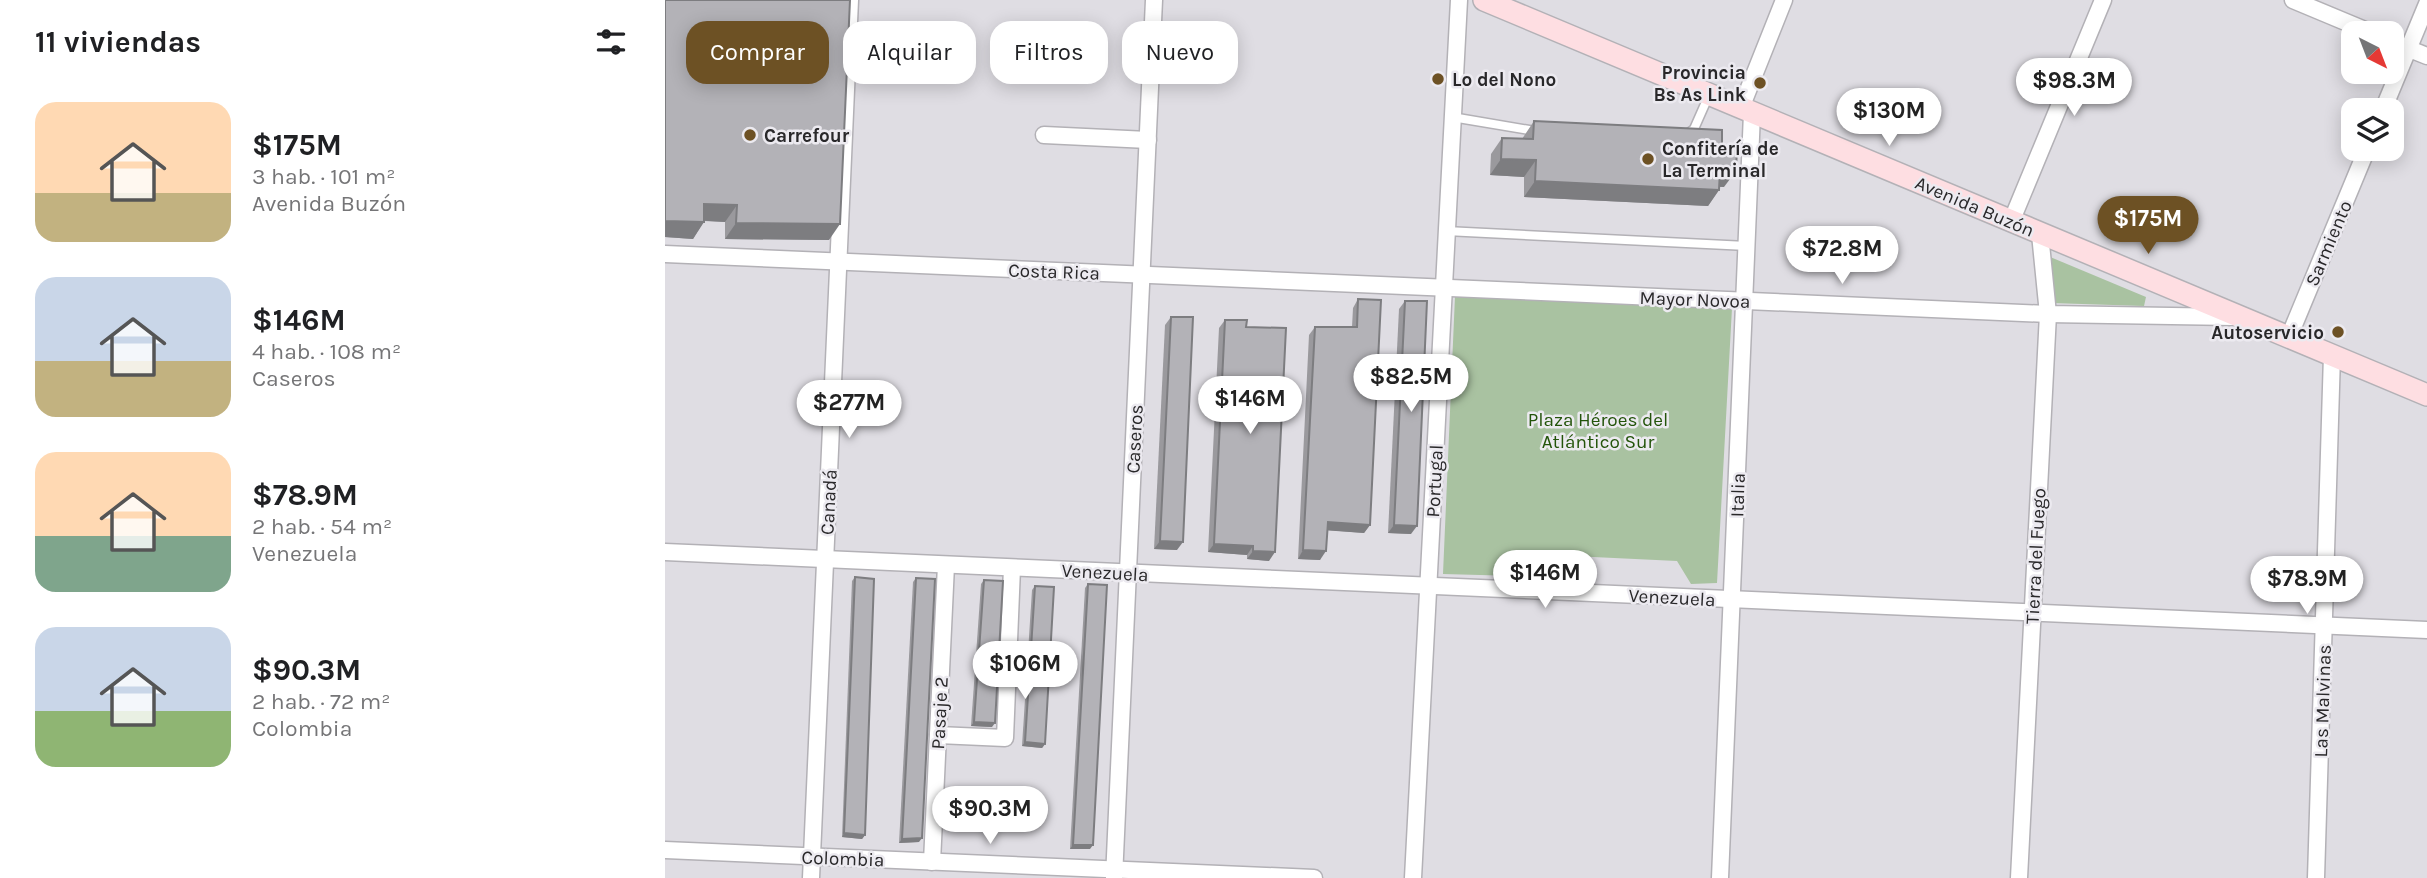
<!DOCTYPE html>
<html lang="es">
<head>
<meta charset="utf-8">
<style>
	body { margin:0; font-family:Karla,sans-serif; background:#f6f6f6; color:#202124; height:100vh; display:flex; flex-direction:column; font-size:26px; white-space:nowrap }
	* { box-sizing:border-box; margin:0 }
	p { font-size:23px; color:#757577 }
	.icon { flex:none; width:38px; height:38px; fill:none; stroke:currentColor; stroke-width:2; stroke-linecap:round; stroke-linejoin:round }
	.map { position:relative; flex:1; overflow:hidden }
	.side { display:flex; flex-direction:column; background:#fff; width:665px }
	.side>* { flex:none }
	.banner { position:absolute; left:21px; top:21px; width:665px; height:63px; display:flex; gap:14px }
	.needle { width:46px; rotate:138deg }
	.tools { position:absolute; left:1676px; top:21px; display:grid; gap:14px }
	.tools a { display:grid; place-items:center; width:63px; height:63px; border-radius:14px; background:#fff; box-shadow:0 4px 18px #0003; font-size:35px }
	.price { position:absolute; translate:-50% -60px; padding:0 16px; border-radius:24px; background:#fff; color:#222; font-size:23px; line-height:46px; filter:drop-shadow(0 2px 4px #0008) }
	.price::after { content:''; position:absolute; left:50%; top:42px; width:21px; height:16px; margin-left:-10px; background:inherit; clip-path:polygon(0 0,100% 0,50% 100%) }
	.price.selected { background:#6d5124; color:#fff }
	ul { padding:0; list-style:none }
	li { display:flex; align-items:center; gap:21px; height:175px; padding:0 35px }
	li span { display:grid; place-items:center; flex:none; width:196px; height:140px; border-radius:21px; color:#555 }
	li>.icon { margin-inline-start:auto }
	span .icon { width:84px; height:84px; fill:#fffc; stroke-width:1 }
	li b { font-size:30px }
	h2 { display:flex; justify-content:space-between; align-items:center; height:84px; padding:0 35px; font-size:30px }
	.tag { padding:0 24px; border-radius:21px; background:#fff; box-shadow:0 4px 18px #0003; font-size:24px; line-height:63px }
	.tag.selected { background:#6d5124; color:#fff }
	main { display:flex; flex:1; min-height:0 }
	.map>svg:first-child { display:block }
	.green { fill:#a9c2a1 }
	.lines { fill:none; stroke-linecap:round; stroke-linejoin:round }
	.lane-casing { stroke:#b3b1b6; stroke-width:11 }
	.street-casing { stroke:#b3b1b6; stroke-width:19 }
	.secondary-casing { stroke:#b3b1b6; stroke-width:24 }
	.lane { stroke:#fff; stroke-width:8 }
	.street { stroke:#fff; stroke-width:16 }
	.secondary { stroke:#fedee2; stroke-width:21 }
	.wall { fill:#9a999d }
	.shaded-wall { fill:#7d7d80 }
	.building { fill:#b3b2b7; stroke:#7d7d80; stroke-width:2 }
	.poi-dot { fill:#6d5124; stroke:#eceaf0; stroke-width:2.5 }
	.labels { text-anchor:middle; stroke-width:5; stroke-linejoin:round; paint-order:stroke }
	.poi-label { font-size:19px; font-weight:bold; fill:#29282a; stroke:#eceaf0; text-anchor:start }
	.street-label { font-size:19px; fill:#29282a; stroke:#eceaf0 }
	.park-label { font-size:19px; fill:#23540a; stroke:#eceaf0 }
</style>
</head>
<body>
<main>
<section class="side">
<h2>11 viviendas<svg class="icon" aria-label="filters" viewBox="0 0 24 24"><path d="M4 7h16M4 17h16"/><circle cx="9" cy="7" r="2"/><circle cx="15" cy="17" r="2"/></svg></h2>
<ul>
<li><span style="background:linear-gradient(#ffd9b3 65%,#c2b280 0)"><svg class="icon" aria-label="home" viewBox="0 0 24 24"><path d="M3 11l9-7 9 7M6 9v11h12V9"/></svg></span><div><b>$175M</b><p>3 hab. · 101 m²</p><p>Avenida Buzón</p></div></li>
<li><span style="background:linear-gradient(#c9d6e8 60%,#c2b280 0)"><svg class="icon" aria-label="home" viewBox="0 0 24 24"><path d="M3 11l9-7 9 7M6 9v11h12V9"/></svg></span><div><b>$146M</b><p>4 hab. · 108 m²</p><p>Caseros</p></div></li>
<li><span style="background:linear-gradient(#ffd9b3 60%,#7fa58c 0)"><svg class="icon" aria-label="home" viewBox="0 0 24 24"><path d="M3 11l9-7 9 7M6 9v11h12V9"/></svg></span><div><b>$78.9M</b><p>2 hab. · 54 m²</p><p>Venezuela</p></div></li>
<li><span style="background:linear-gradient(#c9d6e8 60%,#8fb573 0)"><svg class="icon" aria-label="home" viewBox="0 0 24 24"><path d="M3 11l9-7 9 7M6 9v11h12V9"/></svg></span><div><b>$90.3M</b><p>2 hab. · 72 m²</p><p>Colombia</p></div></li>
</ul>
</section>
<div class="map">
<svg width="1762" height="878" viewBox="0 0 1762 878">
	<rect width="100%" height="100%" fill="#dfdde3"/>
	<g class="green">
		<polygon points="1378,254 1481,297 1479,306 1386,303"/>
		<polygon points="790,296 1067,308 1052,583 1026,584 1012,561 907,556 890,577 778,574"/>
	</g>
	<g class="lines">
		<g class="lane-casing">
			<g id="lane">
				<polyline points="787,117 870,131"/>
				<polyline points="1022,134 1029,129 1044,95"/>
				<polyline points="781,231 1082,246"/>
			</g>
		</g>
		<g class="street-casing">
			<g id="street">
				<polyline points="1628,0 1707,33"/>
				<polyline points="1727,42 1762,56"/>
				<polyline points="1076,108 1119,0"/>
				<polyline points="1718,110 1762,4"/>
				<polyline points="379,135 483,140"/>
				<polyline points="1346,222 1438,0"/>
				<polyline points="0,254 1383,314 1568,317"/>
				<polyline points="1624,337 1702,149"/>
				<polyline points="0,552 1762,630"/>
				<polyline points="273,735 340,738 347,568"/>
				<polyline points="0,850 649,878"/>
				<polyline points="267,862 281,565"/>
				<polyline points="146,878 185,0"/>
				<polyline points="449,878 489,0"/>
				<polyline points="748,878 794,0"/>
				<polyline points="1055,878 1087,113"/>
				<polyline points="1354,878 1383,314 1375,234"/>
				<polyline points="1651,878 1667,355"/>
			</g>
		</g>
		<g class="secondary-casing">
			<polyline id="secondary" points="819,0 1762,395"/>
		</g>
		<use href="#lane" class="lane"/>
		<use href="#street" class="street"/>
		<use href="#secondary" class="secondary"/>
	</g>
	<g class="wall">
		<polygon points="0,0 164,240 60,239 60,222 39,221 28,239 0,237"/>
		<polygon points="869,121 1057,146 1059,187 1055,187 1054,190 1043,206 859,197 859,177 825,175 826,154 837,138 857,139"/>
		<polygon points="693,299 705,525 699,533 662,530 655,560 633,559 644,335 650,327 687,327 688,308"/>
		<polygon points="740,301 746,534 723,533 734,309"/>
		<polygon points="506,317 512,550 489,549 500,325"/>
		<polygon points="560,320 581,327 604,561 582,559 582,555 543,552 554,328"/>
		<polygon points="190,577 200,835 197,839 177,837 187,581"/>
		<polygon points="251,578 254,842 234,843 248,582"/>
		<polygon points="319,580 327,727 306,726 316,584"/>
		<polygon points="423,584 425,849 405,849 420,588"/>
		<polygon points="370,586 380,744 377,748 357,746 367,590"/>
	</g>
	<g class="shaded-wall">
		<polygon points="836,159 871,160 859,177 825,175"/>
		<polygon points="1055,170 1071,171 1059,187 1044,186"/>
		<polygon points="870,181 1054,190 1043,206 859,197"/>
		<polygon points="39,204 72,205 60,222 28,220"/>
		<polygon points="0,221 39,222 28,239 0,237"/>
		<polygon points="71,223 175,224 164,240 60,239"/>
		<polygon points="663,522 705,525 699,533 657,530"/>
		<polygon points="729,525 752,526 746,534 723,533"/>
		<polygon points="495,541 518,542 512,550 489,549"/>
		<polygon points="549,544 588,546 582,555 543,552"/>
		<polygon points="638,550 661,551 655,560 633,559"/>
		<polygon points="588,551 610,552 604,561 582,559"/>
		<polygon points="309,722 330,723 327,727 306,726"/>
		<polygon points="360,742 380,744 377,748 357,746"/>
		<polygon points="179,833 200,835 197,839 177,837"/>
		<polygon points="257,838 254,842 234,843 237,839"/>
		<polygon points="408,845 428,845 425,849 405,849"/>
	</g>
	<g class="building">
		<polygon points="0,0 185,0 175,224 71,223 72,205 39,204 39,222 0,221"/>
		<polygon points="869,121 1057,130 1057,146 1072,147 1071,171 1055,170 1054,190 870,181 871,160 836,159 837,138 868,139"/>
		<polygon points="693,299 716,300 705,525 663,522 661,551 638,550 650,327 692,327"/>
		<polygon points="740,301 762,301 752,526 729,525"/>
		<polygon points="506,317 528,317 518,542 495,541"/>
		<polygon points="560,320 582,320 581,327 621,328 610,552 588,551 588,546 549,544"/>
		<polygon points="190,577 209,579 200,835 179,833"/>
		<polygon points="251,578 270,579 257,838 237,839"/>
		<polygon points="319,580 338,581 330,723 309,722"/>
		<polygon points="423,584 442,585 428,845 408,845"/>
		<polygon points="370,586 389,587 380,744 360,742"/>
	</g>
	<g class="poi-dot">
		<circle cx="773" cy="79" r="7"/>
		<circle cx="1095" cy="83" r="7"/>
		<circle cx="85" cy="135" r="7"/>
		<circle cx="983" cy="159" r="7"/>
		<circle cx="1673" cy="332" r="7"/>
	</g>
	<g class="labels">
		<g class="poi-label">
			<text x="1081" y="79" text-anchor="end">Provincia<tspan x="1081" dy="22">Bs As Link</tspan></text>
			<text x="787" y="86">Lo del Nono</text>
			<text x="99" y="142">Carrefour</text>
			<text x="997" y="155">Confitería de<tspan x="997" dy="22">La Terminal</tspan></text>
			<text x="1659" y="339" text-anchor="end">Autoservicio</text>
		</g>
		<g class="street-label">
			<text transform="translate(1310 206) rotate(23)" y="7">Avenida Buzón</text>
			<text transform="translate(1663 243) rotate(-67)" y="7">Sarmiento</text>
			<text transform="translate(389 271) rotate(2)" y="7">Costa Rica</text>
			<text transform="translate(1030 299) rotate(2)" y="7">Mayor Novoa</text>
			<text transform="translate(469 439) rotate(-87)" y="7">Caseros</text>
			<text transform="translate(769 481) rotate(-87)" y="7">Portugal</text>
			<text transform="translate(1072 495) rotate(-88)" y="7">Italia</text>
			<text transform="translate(163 502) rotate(-87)" y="7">Canadá</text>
			<text transform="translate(1370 556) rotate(-87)" y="7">Tierra del Fuego</text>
			<text transform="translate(440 572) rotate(3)" y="7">Venezuela</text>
			<text transform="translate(1007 597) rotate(3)" y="7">Venezuela</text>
			<text transform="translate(1657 701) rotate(-88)" y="7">Las Malvinas</text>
			<text transform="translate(274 713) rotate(-87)" y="7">Pasaje 2</text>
			<text transform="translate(178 858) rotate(2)" y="7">Colombia</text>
		</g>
		<g class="park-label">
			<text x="933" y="426">Plaza Héroes del<tspan x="933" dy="22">Atlántico Sur</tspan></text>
		</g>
	</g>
</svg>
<div class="tools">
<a><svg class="needle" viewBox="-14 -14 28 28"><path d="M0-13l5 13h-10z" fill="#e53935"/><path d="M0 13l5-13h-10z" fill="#757577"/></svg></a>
<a><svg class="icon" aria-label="layers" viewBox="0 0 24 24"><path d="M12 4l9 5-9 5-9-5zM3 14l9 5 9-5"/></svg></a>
</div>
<b class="price" style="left:1409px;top:118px">$98.3M</b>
<b class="price" style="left:1224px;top:148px">$130M</b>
<b class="price selected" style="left:1483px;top:256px">$175M</b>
<b class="price" style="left:1177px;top:286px">$72.8M</b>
<b class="price" style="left:746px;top:414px">$82.5M</b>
<b class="price" style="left:585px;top:436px">$146M</b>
<b class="price" style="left:184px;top:440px">$277M</b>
<b class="price" style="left:880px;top:610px">$146M</b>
<b class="price" style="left:1642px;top:616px">$78.9M</b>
<b class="price" style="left:360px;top:701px">$106M</b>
<b class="price" style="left:325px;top:846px">$90.3M</b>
<div class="banner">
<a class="tag selected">Comprar</a>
<a class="tag">Alquilar</a>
<a class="tag">Filtros</a>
<a class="tag">Nuevo</a>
</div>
</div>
</main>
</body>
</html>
